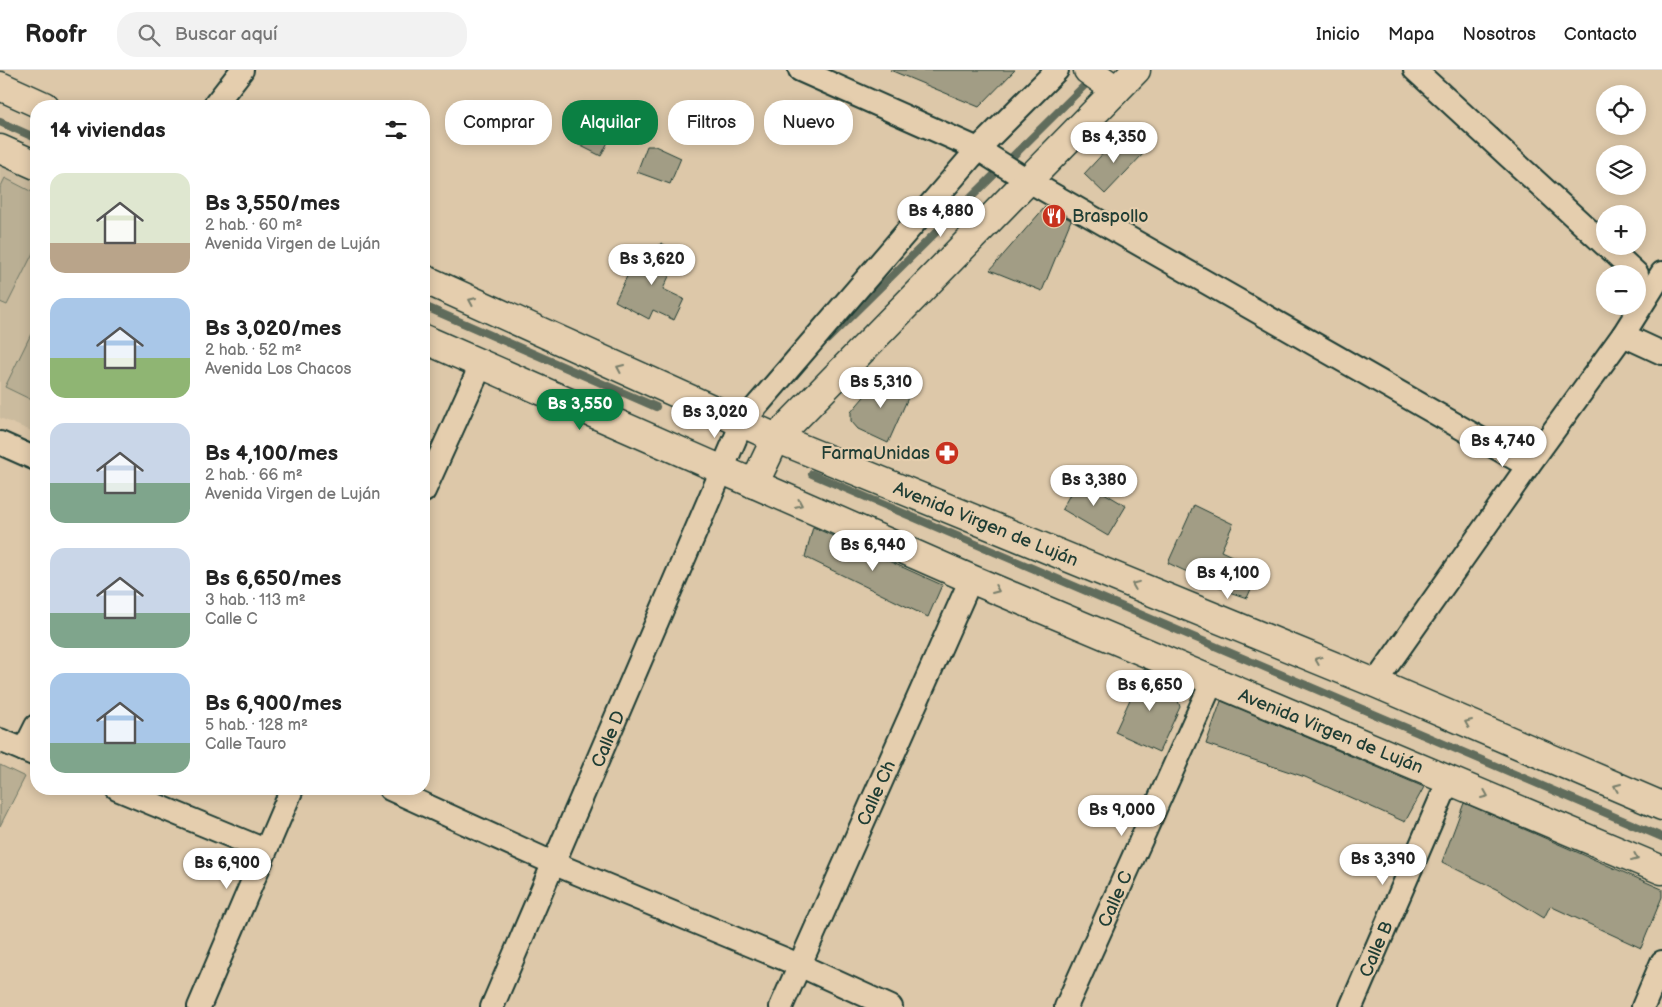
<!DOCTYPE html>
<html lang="es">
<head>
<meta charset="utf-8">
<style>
	body { margin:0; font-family:"Balsamiq Sans",sans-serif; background:#f2f2f2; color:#222; height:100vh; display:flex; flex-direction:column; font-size:19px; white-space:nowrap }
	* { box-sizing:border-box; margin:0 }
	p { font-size:16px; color:#767676 }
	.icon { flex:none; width:28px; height:28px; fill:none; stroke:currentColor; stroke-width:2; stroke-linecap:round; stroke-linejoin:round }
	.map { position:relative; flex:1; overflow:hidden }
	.side { position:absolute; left:30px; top:30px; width:400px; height:695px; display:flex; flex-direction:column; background:#fff; border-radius:20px; box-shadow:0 2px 12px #0003 }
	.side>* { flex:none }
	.top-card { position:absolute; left:445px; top:30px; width:475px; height:45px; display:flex; gap:10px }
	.controls { position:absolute; left:1596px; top:15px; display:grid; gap:10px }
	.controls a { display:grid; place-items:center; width:50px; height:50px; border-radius:50%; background:#fff; box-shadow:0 2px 12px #0003; font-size:25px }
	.price { position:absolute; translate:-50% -42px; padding:0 11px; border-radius:18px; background:#fff; color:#222; font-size:16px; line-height:32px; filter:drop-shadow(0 1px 2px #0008) }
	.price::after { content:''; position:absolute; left:50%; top:30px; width:15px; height:11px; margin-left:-8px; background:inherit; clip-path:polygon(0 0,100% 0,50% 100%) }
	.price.current { background:#0b8043; color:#fff }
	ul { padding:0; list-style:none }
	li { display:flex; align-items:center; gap:15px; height:125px; padding:0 20px }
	li span { display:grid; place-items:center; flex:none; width:140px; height:100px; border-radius:15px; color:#555 }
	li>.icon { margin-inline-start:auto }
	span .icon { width:60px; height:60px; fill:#fffc; stroke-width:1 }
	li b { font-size:21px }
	h2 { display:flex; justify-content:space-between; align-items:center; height:60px; padding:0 20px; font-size:21px }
	.tag { padding:0 18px; border-radius:20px; background:#fff; box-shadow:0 2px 12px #0003; font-size:18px; line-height:45px }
	.tag.current { background:#0b8043; color:#fff }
	header { display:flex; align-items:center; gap:30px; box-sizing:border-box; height:70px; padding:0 25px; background:#fff; border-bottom:1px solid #e0e0e0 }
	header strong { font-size:24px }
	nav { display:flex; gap:28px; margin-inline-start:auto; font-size:18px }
	.search { width:350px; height:45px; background:#f2f2f2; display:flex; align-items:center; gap:12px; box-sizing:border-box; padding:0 18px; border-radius:20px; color:#767676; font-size:19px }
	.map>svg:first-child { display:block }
	.built { fill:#cbbb9e }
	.green { fill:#baaf94; stroke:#6c7664 }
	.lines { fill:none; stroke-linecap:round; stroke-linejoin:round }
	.stream { stroke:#606c5c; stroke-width:8 }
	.building { fill:#a29d85; stroke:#1f3d34 }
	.minor-casing { stroke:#1f3d34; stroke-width:26 }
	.tertiary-casing { stroke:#1f3d34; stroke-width:31 }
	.secondary-casing { stroke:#1f3d34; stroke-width:31 }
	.minor { stroke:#e5ceae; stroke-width:22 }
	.tertiary { stroke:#e5ceae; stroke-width:28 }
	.secondary { stroke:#e5ceae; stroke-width:28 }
	.oneway { stroke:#787e6b }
	.labels { text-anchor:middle; stroke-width:4.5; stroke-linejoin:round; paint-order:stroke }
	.poi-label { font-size:18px; fill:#1f3d34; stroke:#e5ceae; text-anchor:start }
	.street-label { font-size:18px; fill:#1f3d34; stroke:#e5ceae }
</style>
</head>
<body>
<header>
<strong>Roofr</strong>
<div class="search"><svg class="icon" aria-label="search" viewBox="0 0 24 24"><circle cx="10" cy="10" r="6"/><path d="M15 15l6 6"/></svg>Buscar aquí</div>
<nav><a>Inicio</a><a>Mapa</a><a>Nosotros</a><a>Contacto</a></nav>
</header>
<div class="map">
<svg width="1662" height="937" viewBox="0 0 1662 937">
	<rect width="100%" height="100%" fill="#ddc8a9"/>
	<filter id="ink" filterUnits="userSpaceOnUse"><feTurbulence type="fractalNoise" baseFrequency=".02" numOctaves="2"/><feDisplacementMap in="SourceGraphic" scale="10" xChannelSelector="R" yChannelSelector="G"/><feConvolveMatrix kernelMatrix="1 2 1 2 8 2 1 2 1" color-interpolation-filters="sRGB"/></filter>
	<g filter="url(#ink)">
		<polygon class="built" points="0,92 36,108 36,363 0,348"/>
		<g class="green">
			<polygon points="5,108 36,124 36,177 7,235 0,232 0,118"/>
			<polygon points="31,264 36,266 36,332 5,317"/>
			<polygon points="0,695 25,707 0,756"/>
		</g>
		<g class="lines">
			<g class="stream">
				<polyline points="0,52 36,68"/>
				<polyline points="424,236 656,337"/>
				<polyline points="827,270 1091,9"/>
				<polyline points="812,404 1662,767"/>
			</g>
		</g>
		<g class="building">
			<polygon points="890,0 1015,0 979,37"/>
			<polygon points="577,43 614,60 601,86 567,69"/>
			<polygon points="1122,63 1143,84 1105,124 1084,104"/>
			<polygon points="647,76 655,76 681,88 670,114 637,102"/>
			<polygon points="1045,137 1071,150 1042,221 990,200"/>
			<polygon points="661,173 680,183 663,219 684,229 674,250 653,240 649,249 615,231 635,190 646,196"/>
			<polygon points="881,307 911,321 888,373 858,359 851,351 851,342"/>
			<polygon points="1079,408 1126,436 1108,466 1062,439"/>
			<polygon points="1194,435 1233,454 1221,481 1260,499 1247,528 1232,523 1168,493"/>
			<polygon points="813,457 942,515 928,547 805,487"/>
			<polygon points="1144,599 1165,608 1175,620 1180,637 1159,682 1115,662"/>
			<polygon points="1221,631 1424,717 1405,752 1305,707 1206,674"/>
			<polygon points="1464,733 1662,819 1662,827 1641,878 1550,836 1544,848 1500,821 1442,792"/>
		</g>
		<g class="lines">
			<g class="minor-casing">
				<g id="minor">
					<polyline points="800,0 978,79 1027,110 1528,396"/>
					<polyline points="1415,0 1605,175"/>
					<polyline points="214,36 242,0"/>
					<polyline points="1607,176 1637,204"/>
					<polyline points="1623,265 1662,283"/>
					<polyline points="0,373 36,389"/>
					<polyline points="424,421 481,295"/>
					<polyline points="1375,613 1528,396 1623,265 1662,203"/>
					<polyline points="0,670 36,685"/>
					<polyline points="24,680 36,656"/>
					<polyline points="117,719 265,780"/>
					<polyline points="390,719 555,794 799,895 891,937"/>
					<polyline points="199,937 292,719"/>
					<polyline points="492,937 742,353 978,79 1057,0"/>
					<polyline points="781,937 971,509"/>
					<polyline points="1066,937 1212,612"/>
					<polyline points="1351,937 1449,710"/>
					<polyline points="1643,937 1662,892"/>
				</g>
			</g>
			<g class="tertiary-casing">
				<g id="tertiary">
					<polyline points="1088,0 1116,20"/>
					<polyline points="754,414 776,368 1136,0"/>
				</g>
			</g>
			<g class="secondary-casing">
				<g id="secondary">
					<polyline points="0,16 44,36"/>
					<polyline points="0,79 36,95"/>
					<polyline points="424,209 776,368 1375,613 1662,736"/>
					<polyline points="424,269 971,509 1662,800"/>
				</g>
			</g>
			<use href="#minor" class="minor"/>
			<use href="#tertiary" class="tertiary"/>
			<use href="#secondary" class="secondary"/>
		</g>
		<defs><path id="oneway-chevron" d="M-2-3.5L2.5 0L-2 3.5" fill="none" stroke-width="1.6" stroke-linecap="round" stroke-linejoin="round" transform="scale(1.25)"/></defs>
		<g class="oneway">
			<use href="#oneway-chevron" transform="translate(472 231) rotate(-156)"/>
			<use href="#oneway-chevron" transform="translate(620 298) rotate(-156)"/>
			<use href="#oneway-chevron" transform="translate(799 434) rotate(24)"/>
			<use href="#oneway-chevron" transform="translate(1135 515) rotate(-158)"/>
			<use href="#oneway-chevron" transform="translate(996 520) rotate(23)"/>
			<use href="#oneway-chevron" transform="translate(1318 590) rotate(-158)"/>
			<use href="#oneway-chevron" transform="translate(1468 653) rotate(-157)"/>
			<use href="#oneway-chevron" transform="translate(1617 717) rotate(-157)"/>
			<use href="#oneway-chevron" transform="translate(1485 725) rotate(23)"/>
			<use href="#oneway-chevron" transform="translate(1635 788) rotate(23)"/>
		</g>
	</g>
	<defs>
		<g id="restaurant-disc" transform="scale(1.25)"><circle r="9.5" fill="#c8321e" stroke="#e5ceae"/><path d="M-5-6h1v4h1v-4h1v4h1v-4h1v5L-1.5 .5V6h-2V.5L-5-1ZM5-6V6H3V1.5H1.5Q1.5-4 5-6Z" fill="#fff"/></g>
		<g id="pharmacy-disc" transform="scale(1.25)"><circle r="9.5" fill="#c8321e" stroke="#e5ceae"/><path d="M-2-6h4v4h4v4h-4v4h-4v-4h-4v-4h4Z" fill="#fff"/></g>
	</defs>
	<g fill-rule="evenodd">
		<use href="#restaurant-disc" x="1054" y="146"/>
		<use href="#pharmacy-disc" x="947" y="383"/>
	</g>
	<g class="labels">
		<g class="poi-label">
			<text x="1072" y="152">Braspollo</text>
			<text x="930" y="389" text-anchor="end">FarmaUnidas</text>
		</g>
		<g class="street-label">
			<text transform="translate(986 454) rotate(22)" y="6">Avenida Virgen de Luján</text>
			<text transform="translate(1331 661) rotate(22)" y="6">Avenida Virgen de Luján</text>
			<text transform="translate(608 669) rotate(-67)" y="6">Calle D</text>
			<text transform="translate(876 723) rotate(-66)" y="6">Calle Ch</text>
			<text transform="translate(1115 829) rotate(-66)" y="6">Calle C</text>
			<text transform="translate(1376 879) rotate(-67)" y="6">Calle B</text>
		</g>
	</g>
</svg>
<div class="controls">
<a><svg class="icon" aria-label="locate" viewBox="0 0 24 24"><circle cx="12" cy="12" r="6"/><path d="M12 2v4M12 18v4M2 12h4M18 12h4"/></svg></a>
<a><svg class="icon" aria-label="layers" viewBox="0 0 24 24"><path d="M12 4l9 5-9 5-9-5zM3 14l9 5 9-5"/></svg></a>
<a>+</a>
<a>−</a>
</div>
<b class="price" style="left:1114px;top:94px">Bs 4,350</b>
<b class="price" style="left:941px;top:168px">Bs 4,880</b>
<b class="price" style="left:652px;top:216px">Bs 3,620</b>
<b class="price" style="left:881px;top:339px">Bs 5,310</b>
<b class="price current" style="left:580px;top:361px">Bs 3,550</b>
<b class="price" style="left:715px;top:369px">Bs 3,020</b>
<b class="price" style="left:1503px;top:398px">Bs 4,740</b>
<b class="price" style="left:1094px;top:437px">Bs 3,380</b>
<b class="price" style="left:873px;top:502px">Bs 6,940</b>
<b class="price" style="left:1228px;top:530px">Bs 4,100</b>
<b class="price" style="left:1150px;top:642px">Bs 6,650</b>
<b class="price" style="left:1122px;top:767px">Bs 9,000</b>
<b class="price" style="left:1383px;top:816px">Bs 3,390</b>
<b class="price" style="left:227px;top:820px">Bs 6,900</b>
<div class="top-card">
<a class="tag">Comprar</a>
<a class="tag current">Alquilar</a>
<a class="tag">Filtros</a>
<a class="tag">Nuevo</a>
</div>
<section class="side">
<h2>14 viviendas<svg class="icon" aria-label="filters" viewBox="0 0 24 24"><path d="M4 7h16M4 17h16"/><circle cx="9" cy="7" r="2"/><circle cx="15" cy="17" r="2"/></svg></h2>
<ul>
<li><span style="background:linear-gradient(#dfe7d0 70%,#b9a48a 0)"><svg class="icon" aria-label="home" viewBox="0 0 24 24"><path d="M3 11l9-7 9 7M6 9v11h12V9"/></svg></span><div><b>Bs 3,550/mes</b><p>2 hab. · 60 m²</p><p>Avenida Virgen de Luján</p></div></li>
<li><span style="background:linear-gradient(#a9c7e8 60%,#8fb573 0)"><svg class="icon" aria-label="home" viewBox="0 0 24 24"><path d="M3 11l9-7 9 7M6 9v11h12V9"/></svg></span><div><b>Bs 3,020/mes</b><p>2 hab. · 52 m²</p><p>Avenida Los Chacos</p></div></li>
<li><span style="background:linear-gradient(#c9d6e8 60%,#7fa58c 0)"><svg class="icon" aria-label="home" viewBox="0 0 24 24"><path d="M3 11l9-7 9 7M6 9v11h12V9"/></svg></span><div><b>Bs 4,100/mes</b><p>2 hab. · 66 m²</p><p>Avenida Virgen de Luján</p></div></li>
<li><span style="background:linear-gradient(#c9d6e8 65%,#7fa58c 0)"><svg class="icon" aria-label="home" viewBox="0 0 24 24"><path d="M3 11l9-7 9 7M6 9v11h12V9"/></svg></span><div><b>Bs 6,650/mes</b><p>3 hab. · 113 m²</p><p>Calle C</p></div></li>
<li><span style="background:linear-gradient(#a9c7e8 70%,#7fa58c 0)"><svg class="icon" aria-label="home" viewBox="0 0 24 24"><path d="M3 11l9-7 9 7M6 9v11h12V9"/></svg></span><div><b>Bs 6,900/mes</b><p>5 hab. · 128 m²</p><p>Calle Tauro</p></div></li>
</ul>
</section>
</div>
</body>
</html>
